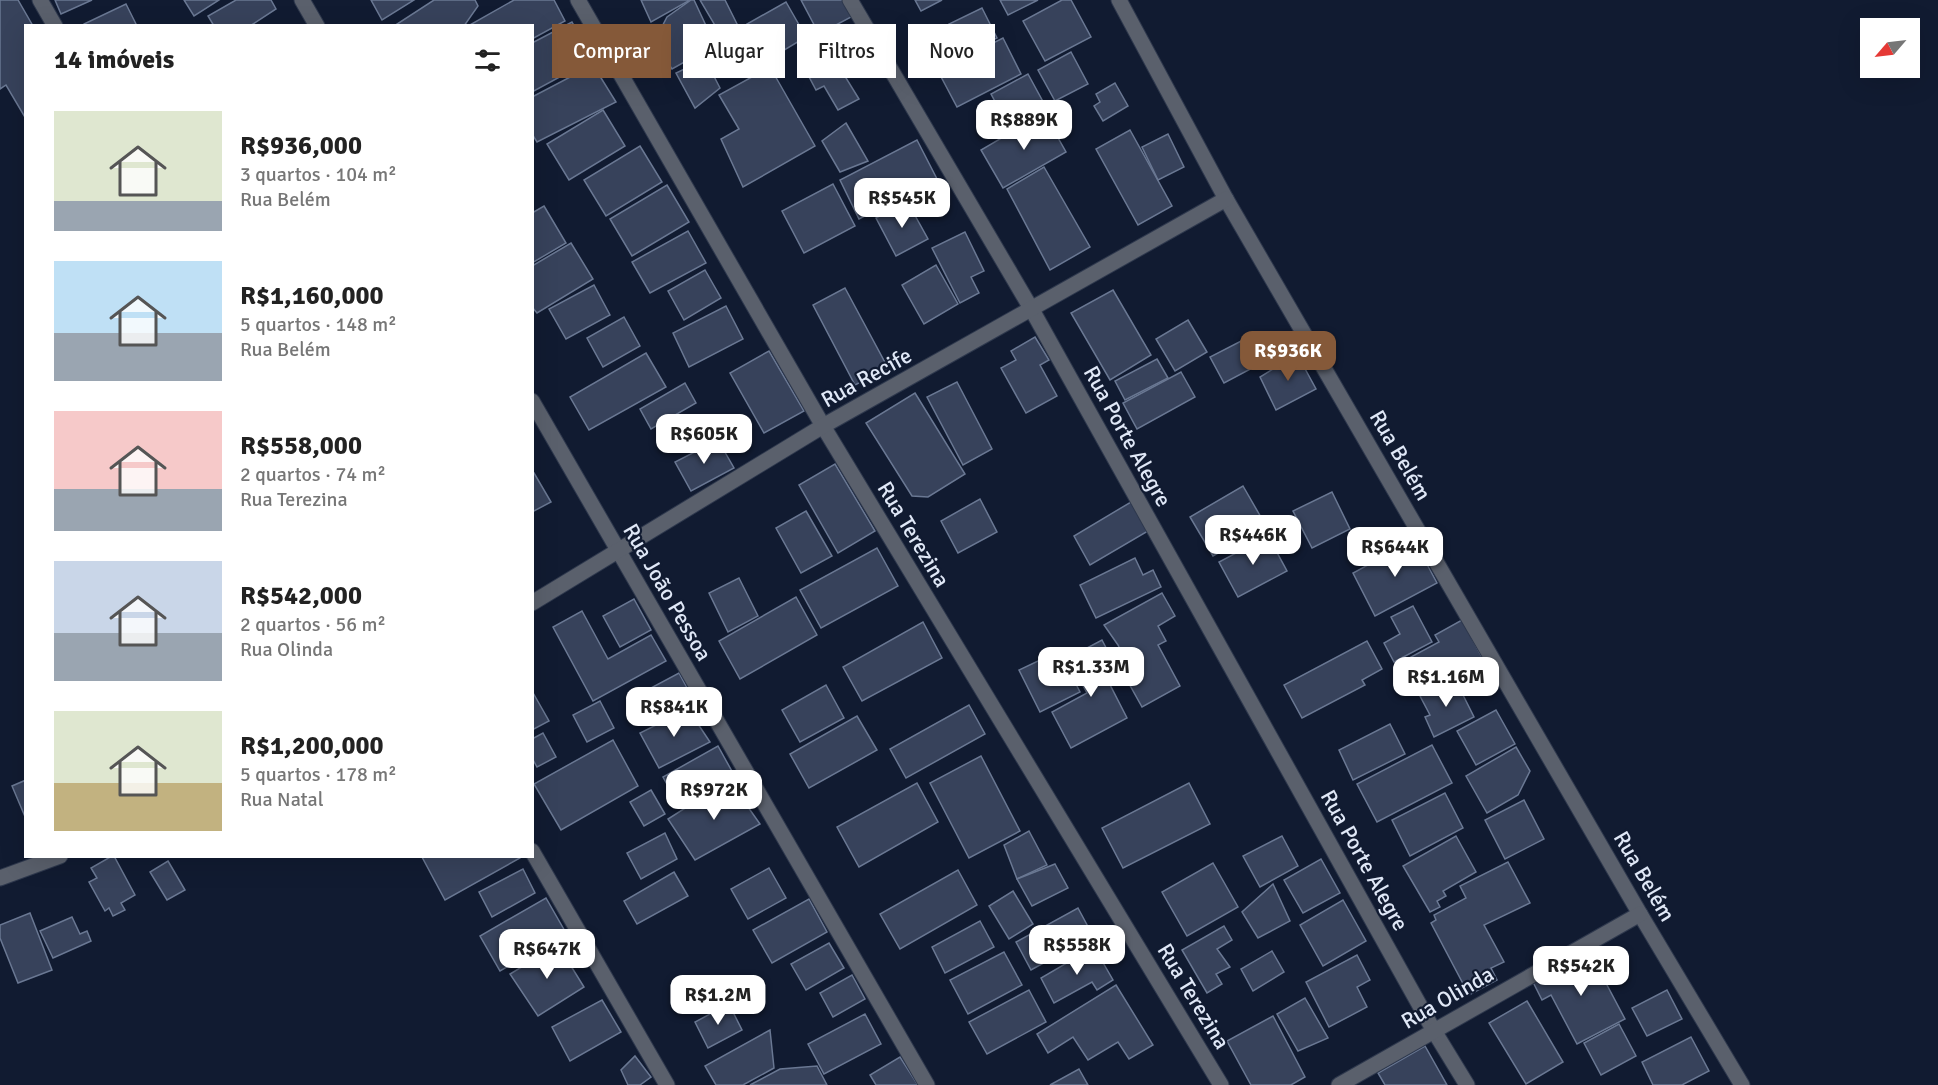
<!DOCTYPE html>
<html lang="pt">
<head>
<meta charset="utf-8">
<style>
	body { margin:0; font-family:Signika,sans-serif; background:#f6f6f6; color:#222; height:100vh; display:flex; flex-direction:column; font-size:22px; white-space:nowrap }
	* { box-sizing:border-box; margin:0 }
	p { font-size:20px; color:#767676 }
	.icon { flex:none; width:33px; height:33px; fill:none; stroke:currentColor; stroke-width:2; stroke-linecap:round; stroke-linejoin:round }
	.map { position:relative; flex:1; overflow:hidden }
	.sheet { position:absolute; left:24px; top:24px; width:510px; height:834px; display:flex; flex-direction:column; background:#fff; border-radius:0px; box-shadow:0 6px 24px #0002 }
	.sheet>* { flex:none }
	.top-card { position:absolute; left:552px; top:24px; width:570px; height:54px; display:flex; gap:12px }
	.needle { width:39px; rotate:242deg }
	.controls { position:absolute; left:1860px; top:18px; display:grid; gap:12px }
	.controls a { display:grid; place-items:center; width:60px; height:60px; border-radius:0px; background:#fff; box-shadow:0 6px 24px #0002; font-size:30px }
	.price { position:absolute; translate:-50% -51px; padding:0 14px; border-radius:12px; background:#fff; color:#222; font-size:20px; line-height:39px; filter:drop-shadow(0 2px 3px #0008) }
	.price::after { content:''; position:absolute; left:50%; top:36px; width:18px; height:14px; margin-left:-9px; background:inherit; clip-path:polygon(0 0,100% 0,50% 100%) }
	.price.current { background:#855939; color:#fff }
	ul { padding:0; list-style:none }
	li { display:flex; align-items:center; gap:18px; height:150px; padding:0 30px }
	li span { display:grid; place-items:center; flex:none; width:168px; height:120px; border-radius:0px; color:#555 }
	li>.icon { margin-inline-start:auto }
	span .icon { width:72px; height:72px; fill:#fffc; stroke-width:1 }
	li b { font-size:26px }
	h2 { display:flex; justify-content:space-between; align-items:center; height:72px; padding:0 30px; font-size:26px }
	.chip { padding:0 21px; border-radius:0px; background:#fff; box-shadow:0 6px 24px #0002; font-size:21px; line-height:54px }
	.chip.current { background:#855939; color:#fff }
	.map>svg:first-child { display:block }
	.building { fill:#37425b; stroke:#6a7893; stroke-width:1.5 }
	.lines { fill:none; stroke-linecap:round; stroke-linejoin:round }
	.street-casing { stroke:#2e384d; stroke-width:17 }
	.street { stroke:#5a606c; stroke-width:15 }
	.labels { text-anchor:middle; stroke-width:4.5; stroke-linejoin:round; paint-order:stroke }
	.street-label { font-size:22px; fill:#e0e8f7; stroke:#111b31 }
</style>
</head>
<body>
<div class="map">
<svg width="1938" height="1085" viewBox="0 0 1938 1085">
	<rect width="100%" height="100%" fill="#111b31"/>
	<g class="building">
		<polygon points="0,0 18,0 33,26 26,26 26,119 6,85 0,89"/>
		<polygon points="55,0 92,0 61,14"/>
		<polygon points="184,0 219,0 194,16"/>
		<polygon points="236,0 271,0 276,9 250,26 214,26 208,16"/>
		<polygon points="371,0 414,0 382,20"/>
		<polygon points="434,0 475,0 478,6 464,26 394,26"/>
		<polygon points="514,0 554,0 565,21 532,39 532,26 468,26"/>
		<polygon points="641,0 690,0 651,22"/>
		<polygon points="691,0 694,0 715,45 672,69 654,42 667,17"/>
		<polygon points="700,0 725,0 739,28 723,39"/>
		<polygon points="801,0 844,0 853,16 819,34"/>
		<polygon points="915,0 942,0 921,11"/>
		<polygon points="1000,0 1038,0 1008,15"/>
		<polygon points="1062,0 1071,0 1091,37 1045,61 1023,21"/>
		<polygon points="786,2 806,37 771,58 747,24"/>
		<polygon points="126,4 137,26 84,26 84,24"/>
		<polygon points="982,8 997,38 965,54 949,24"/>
		<polygon points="572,22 593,59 532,92 532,43"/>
		<polygon points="856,25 876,57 846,78 859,99 838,110 824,86 816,90 807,73 807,55"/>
		<polygon points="1003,38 1021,74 957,107 938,71"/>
		<polygon points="1071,52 1088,84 1055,101 1038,70"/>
		<polygon points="705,59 720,88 695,108 676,73"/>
		<polygon points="593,65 616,102 537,142 532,134 532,97"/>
		<polygon points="770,67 815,146 743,187 721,139 739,129 719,95"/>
		<polygon points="1028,74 1047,109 1010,129 991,94"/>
		<polygon points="1115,83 1128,106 1103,121 1094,106 1100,102 1096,94"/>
		<polygon points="603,110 625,146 569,180 547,144"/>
		<polygon points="1044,113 1066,152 1003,188 981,150"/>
		<polygon points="846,123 868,161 840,172 822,141"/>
		<polygon points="1130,130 1172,206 1138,225 1096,149"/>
		<polygon points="1168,134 1184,167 1158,180 1142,147"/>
		<polygon points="917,140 937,179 859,219 840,180"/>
		<polygon points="640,146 662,182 606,216 584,180"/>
		<polygon points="1044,167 1090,247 1050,270 1007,189"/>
		<polygon points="833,184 855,226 804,253 782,211"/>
		<polygon points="667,185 689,222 632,256 610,219"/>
		<polygon points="907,201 928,239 896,256 876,218"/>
		<polygon points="544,206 566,243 532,263 532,213"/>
		<polygon points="688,231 706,263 650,293 632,262"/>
		<polygon points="965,232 984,271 971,277 979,293 960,303 932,248"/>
		<polygon points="571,243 593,279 537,313 532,307 532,266"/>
		<polygon points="936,265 958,304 924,324 902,285"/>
		<polygon points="705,270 721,298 684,320 668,291"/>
		<polygon points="594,285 610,315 566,339 549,309"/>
		<polygon points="845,288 888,368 855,385 813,305"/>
		<polygon points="1113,290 1151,355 1110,380 1071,313"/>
		<polygon points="726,306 743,339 689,367 673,333"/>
		<polygon points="624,317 640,346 603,367 587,338"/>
		<polygon points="1188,320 1207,352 1175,371 1156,339"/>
		<polygon points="1035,337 1049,360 1040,365 1057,396 1026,413 1001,368 1016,360 1011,351"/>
		<polygon points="1247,338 1260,364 1224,383 1210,357"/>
		<polygon points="769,351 804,411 764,433 730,373"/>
		<polygon points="646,353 666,387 589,430 570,397"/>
		<polygon points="1297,354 1316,389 1276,410 1260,377"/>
		<polygon points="1157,359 1168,378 1125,400 1115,381"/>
		<polygon points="1181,372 1195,397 1137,429 1123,403"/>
		<polygon points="957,382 992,449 963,465 927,397"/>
		<polygon points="685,383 696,403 651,429 640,409"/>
		<polygon points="915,393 965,474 928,497 912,496 866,423"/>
		<polygon points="718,440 734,468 691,491 675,462"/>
		<polygon points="835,464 875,531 838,553 799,485"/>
		<polygon points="534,473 551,502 532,512 532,474"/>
		<polygon points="1243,486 1266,526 1213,556 1190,517"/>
		<polygon points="1332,492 1350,529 1312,548 1293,511"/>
		<polygon points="980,499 997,532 958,553 941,521"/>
		<polygon points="1131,502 1148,531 1090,565 1074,536"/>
		<polygon points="806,511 832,556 801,573 776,528"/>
		<polygon points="1268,536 1287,571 1238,597 1219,562"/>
		<polygon points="1414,540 1437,583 1375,616 1353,573"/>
		<polygon points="877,548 898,586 821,628 800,590"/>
		<polygon points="1135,558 1143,575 1153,570 1161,587 1096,618 1080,585"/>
		<polygon points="739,578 758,616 728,632 709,593"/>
		<polygon points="1162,593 1175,616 1158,626 1166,641 1158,645 1180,686 1142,707 1122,671 1129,668 1118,645 1104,625"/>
		<polygon points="796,597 817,635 740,679 719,641"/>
		<polygon points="634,599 651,630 620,647 603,616"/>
		<polygon points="1413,606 1432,642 1394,662 1384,643 1400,634 1391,617"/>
		<polygon points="582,611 608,659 651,635 666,661 593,701 553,627"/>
		<polygon points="1462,620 1483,659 1415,695 1398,664 1439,642 1435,635"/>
		<polygon points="923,622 942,658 862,701 843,667"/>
		<polygon points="1102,640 1115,665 1103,671 1127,718 1071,748 1052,712 1087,693 1068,658"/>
		<polygon points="1367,641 1382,669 1362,680 1365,685 1302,718 1284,685"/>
		<polygon points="1059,651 1080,692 1040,712 1019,670"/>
		<polygon points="679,673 694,701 664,717 649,689"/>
		<polygon points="1455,679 1474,717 1434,737 1425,717 1430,715 1420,696"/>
		<polygon points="826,685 844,718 800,742 782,710"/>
		<polygon points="532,691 549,721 532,730"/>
		<polygon points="600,701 614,728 587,742 573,715"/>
		<polygon points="969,705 985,734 906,778 890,749"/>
		<polygon points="688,709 710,742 659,768 640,733"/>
		<polygon points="1496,710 1515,744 1476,765 1457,731"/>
		<polygon points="857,716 877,750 809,788 790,754"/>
		<polygon points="1390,724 1405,754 1353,780 1339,750"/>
		<polygon points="543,733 556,757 537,767 532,758 532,739"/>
		<polygon points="613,740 638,786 561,830 534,784"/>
		<polygon points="1432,745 1452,783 1377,822 1357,784"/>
		<polygon points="718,746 734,775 679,806 663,777"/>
		<polygon points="1516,747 1530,771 1518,795 1487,813 1466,776"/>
		<polygon points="981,756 1020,831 969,858 930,783"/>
		<polygon points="26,780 26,819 12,786"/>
		<polygon points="729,780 760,824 695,860 668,819"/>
		<polygon points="917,783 938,822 859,867 837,827"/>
		<polygon points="1189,783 1210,824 1123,868 1102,828"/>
		<polygon points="651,790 665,814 644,826 630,802"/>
		<polygon points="1445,793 1463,828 1410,856 1392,820"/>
		<polygon points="1524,800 1544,839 1505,859 1485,820"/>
		<polygon points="1029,831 1047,865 1017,879 1004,845"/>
		<polygon points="665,833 677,859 641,879 627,853"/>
		<polygon points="1282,836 1298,866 1260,887 1243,856"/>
		<polygon points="1456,836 1476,872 1443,891 1446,896 1437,901 1440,907 1430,912 1403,866"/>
		<polygon points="112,856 114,856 135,895 121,903 125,910 113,916 109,908 105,911 89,882 97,878 91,868"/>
		<polygon points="519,856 520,858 445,900 422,857"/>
		<polygon points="1321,859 1340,893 1303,913 1284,880"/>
		<polygon points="168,861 185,890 167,900 150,872"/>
		<polygon points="1508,862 1530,903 1484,925 1504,962 1491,968 1497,980 1469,995 1431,923 1436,920 1434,915 1466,898 1460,886"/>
		<polygon points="1213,863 1238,907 1187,936 1162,892"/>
		<polygon points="1055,864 1068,888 1032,906 1017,879"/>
		<polygon points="769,868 786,898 748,919 731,889"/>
		<polygon points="523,869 535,893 492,917 479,892"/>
		<polygon points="958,870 977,905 900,949 880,914"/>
		<polygon points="674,872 688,896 637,924 624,901"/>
		<polygon points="1273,884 1290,921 1258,938 1242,912"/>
		<polygon points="1013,891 1033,924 1009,939 989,906"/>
		<polygon points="546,898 566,933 500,971 480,936"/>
		<polygon points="809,899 827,932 772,963 753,930"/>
		<polygon points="1343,900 1366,941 1323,966 1300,925"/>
		<polygon points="1078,908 1093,936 1031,970 1016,942"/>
		<polygon points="30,913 52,970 18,983 0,938 0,925"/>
		<polygon points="72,917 80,934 87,931 91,941 53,958 40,931"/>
		<polygon points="980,921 994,947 945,973 932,947"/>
		<polygon points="1224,926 1232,940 1217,949 1230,967 1216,974 1222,984 1207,993 1182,950"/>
		<polygon points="829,943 844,968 806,990 791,964"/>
		<polygon points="558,945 584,987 538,1016 510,974"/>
		<polygon points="1094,947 1113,980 1097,990 1092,982 1054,1003 1041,978"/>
		<polygon points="1272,951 1284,972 1253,991 1241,969"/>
		<polygon points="1589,951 1625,1019 1577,1044 1551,995 1542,1000 1532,980"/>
		<polygon points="1004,952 1022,985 968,1014 950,980"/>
		<polygon points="1357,955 1370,980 1357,987 1367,1007 1329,1027 1306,982"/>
		<polygon points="852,975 865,999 833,1017 820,993"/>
		<polygon points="1116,985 1153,1045 1129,1059 1118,1042 1088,1060 1073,1037 1048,1053 1037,1034"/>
		<polygon points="1029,990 1046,1022 987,1054 969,1022"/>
		<polygon points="1667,990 1682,1019 1647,1036 1632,1008"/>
		<polygon points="1305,998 1328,1038 1298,1051 1277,1014"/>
		<polygon points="602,1000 621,1032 570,1061 552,1027"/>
		<polygon points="1527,1001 1563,1062 1526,1084 1489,1023"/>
		<polygon points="729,1004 742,1030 708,1048 695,1022"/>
		<polygon points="865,1014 881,1044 824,1074 808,1044"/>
		<polygon points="1273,1016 1305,1077 1291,1085 1251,1085 1227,1041"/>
		<polygon points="1619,1024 1636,1056 1601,1075 1584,1043"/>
		<polygon points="770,1030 774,1068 743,1085 716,1085 705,1066"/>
		<polygon points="1691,1037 1709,1071 1682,1085 1653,1085 1642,1062"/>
		<polygon points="1425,1046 1447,1085 1385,1085 1378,1073"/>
		<polygon points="635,1056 651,1077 640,1085 628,1085 621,1070"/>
		<polygon points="900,1057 918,1085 876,1085 870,1075"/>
		<polygon points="817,1066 827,1085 750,1085 780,1069"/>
		<polygon points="1079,1069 1088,1085 1050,1085"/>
	</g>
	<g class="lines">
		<g class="street-casing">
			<g id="street">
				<polyline points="40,0 55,26"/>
				<polyline points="302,0 317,26"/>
				<polyline points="578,0 823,426 1221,1085"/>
				<polyline points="850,0 1032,310 1434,1031 1467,1085"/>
				<polyline points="1119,0 1226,199 1640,914 1742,1085"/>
				<polyline points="532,401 927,1085"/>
				<polyline points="532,603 823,426 1226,199"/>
				<polyline points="532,851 667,1085"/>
				<polyline points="0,878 60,856"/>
				<polyline points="1339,1085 1640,914"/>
			</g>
		</g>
		<use href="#street" class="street"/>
	</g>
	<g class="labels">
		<g class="street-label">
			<text transform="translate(866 377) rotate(-29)" y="8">Rua Recife</text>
			<text transform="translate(1128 436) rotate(61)" y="8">Rua Porte Alegre</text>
			<text transform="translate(1401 455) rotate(60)" y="8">Rua Belém</text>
			<text transform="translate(914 534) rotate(59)" y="8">Rua Terezina</text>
			<text transform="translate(668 592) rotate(60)" y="8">Rua João Pessoa</text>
			<text transform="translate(1365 860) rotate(61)" y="8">Rua Porte Alegre</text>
			<text transform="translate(1645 876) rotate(60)" y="8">Rua Belém</text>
			<text transform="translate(1194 996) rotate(59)" y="8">Rua Terezina</text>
			<text transform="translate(1447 997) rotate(-30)" y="8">Rua Olinda</text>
		</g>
	</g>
</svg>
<div class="controls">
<a><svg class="needle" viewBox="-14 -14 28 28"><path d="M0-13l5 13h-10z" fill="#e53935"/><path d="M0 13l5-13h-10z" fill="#767676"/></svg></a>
</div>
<b class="price" style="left:1024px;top:151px">R$889K</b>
<b class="price" style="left:902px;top:229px">R$545K</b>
<b class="price current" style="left:1288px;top:382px">R$936K</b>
<b class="price" style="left:704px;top:465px">R$605K</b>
<b class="price" style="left:1253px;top:566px">R$446K</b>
<b class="price" style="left:1395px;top:578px">R$644K</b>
<b class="price" style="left:1091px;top:698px">R$1.33M</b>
<b class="price" style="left:1446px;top:708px">R$1.16M</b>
<b class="price" style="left:674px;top:738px">R$841K</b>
<b class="price" style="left:714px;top:821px">R$972K</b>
<b class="price" style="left:1077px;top:976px">R$558K</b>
<b class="price" style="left:547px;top:980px">R$647K</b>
<b class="price" style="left:1581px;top:997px">R$542K</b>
<b class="price" style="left:718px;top:1026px">R$1.2M</b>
<div class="top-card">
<a class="chip current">Comprar</a>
<a class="chip">Alugar</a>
<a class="chip">Filtros</a>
<a class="chip">Novo</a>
</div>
<section class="sheet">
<h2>14 imóveis<svg class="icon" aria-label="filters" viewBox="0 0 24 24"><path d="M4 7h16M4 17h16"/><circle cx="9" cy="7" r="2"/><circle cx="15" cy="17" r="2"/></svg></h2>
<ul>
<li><span style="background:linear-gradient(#dfe7d0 75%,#9aa5b1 0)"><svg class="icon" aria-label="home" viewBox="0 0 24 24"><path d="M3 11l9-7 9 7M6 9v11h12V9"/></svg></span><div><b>R$936,000</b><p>3 quartos · 104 m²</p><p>Rua Belém</p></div></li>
<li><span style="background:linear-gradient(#bfe0f5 60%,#9aa5b1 0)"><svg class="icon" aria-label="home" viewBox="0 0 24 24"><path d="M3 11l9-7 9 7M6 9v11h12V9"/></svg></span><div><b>R$1,160,000</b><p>5 quartos · 148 m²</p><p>Rua Belém</p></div></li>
<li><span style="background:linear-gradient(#f6c9c9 65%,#9aa5b1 0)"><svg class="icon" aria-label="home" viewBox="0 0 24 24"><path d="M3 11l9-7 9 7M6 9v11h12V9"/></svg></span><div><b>R$558,000</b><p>2 quartos · 74 m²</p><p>Rua Terezina</p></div></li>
<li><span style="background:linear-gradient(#c9d6e8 60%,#9aa5b1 0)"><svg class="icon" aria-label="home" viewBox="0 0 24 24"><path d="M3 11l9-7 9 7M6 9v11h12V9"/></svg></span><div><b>R$542,000</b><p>2 quartos · 56 m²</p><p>Rua Olinda</p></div></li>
<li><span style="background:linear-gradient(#dfe7d0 60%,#c2b280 0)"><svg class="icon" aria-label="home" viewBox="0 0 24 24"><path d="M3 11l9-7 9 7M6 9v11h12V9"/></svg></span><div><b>R$1,200,000</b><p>5 quartos · 178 m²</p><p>Rua Natal</p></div></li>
</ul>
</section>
</div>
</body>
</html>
